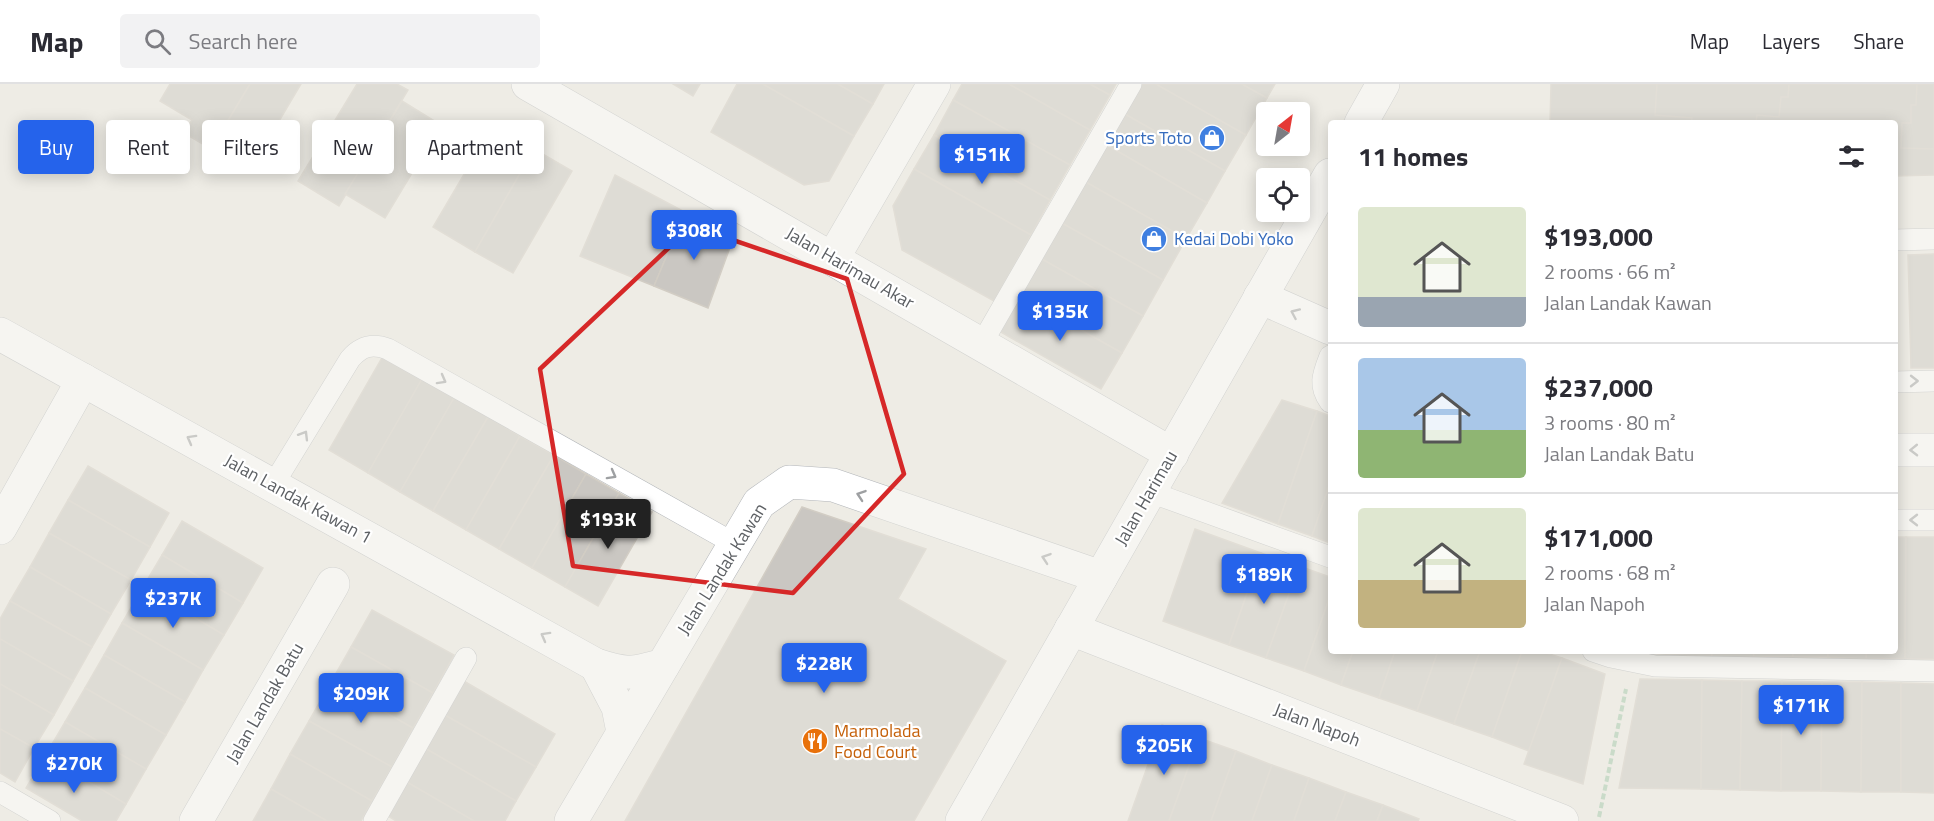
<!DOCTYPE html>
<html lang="en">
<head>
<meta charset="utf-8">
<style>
	body { margin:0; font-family:"Titillium Web",sans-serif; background:#f2f2f3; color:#2b2b33; height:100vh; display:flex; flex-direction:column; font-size:22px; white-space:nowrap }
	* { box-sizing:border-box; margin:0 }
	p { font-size:20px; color:#7c7c81 }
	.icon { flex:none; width:33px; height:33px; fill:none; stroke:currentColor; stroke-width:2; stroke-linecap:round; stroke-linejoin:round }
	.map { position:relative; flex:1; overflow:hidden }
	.panel { position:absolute; left:1328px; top:36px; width:570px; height:534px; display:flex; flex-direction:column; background:#fff; border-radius:6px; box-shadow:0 3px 15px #0003 }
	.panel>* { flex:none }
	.top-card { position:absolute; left:18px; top:36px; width:570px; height:54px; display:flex; gap:12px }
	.needle { width:39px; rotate:31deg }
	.tools { position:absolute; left:1256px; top:18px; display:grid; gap:12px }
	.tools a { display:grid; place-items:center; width:54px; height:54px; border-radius:6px; background:#fff; box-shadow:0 3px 15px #0003; font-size:30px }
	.price { position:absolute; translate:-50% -51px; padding:0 14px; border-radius:6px; background:#2563eb; color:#fff; font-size:20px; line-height:39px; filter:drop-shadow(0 2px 3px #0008) }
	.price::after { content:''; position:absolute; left:50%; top:36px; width:18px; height:14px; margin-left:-9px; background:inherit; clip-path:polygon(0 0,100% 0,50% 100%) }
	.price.selected { background:#222; color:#fff }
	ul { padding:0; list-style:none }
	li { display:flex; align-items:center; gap:18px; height:150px; padding:0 30px }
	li+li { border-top:2px solid #e1e1e2 }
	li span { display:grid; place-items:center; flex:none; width:168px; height:120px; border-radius:6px; color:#555 }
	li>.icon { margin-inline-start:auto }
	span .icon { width:72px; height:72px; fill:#fffc; stroke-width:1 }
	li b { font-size:26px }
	h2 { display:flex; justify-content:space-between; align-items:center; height:72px; padding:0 30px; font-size:26px }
	.tag { padding:0 21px; border-radius:6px; background:#fff; box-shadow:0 3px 15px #0003; font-size:21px; line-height:54px }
	.tag.selected { background:#2563eb; color:#fff }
	header { display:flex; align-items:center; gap:36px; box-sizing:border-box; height:84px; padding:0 30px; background:#fff; border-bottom:2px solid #e1e1e2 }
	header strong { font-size:28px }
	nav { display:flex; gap:33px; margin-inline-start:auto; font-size:21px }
	.search { width:420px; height:54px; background:#f2f2f3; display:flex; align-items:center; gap:15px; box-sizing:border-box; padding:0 21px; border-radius:6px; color:#7c7c81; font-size:22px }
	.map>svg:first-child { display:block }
	.building { fill:#cac7c2; stroke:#d2cdc4; stroke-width:1.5 }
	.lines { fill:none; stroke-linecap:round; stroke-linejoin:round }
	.lane-casing { stroke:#b2b5b9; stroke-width:22 }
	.street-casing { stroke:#b2b5b9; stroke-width:34 }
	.secondary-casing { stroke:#b1b4b9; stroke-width:34 }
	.path { stroke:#9dc5a7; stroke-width:4; stroke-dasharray:6 3; stroke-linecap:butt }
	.lane { stroke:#fff; stroke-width:21 }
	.street { stroke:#fff; stroke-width:33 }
	.secondary { stroke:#fff; stroke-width:33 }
	.oneway { stroke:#9ea0a2 }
	.marked { fill:none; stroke:#d62828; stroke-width:4.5; stroke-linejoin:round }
	.labels { text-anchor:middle; stroke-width:4.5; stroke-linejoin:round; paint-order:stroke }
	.shop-label { font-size:18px; fill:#366cbe; stroke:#fff; text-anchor:end }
	.street-label { font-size:18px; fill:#5d6064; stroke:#fff }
	.food-label { font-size:18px; fill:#c56008; stroke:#fff; text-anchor:start }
</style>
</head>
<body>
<header>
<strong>Map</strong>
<div class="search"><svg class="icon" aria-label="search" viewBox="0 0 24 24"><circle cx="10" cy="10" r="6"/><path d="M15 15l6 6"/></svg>Search here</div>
<nav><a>Map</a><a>Layers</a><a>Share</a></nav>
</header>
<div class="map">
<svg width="1934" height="737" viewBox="0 0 1934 737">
	<rect width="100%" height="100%" fill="#eeece5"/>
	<g class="building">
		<polygon points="170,0 250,0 211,65 184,49 192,36 160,17"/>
		<polygon points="250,0 301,0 256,76 239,66 232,78 211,65"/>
		<polygon points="357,0 397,0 408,6 339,122 298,97"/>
		<polygon points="673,0 700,0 693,12"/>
		<polygon points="737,0 763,0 854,52 829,97 804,101 711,48"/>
		<polygon points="763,0 838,0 873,20 854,52"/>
		<polygon points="838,0 884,0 873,20"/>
		<polygon points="962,0 1009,0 1090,46 1070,81 953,16"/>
		<polygon points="1009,0 1090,0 1110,11 1090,46"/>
		<polygon points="1090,0 1116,0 1110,11"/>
		<polygon points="1139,0 1156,0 1246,51 1225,87 1123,29"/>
		<polygon points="1156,0 1242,0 1267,14 1246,51"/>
		<polygon points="1242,0 1275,0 1267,14"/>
		<polygon points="1551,0 1934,0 1934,91 1895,92 1894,99 1894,39 1550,39"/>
		<polygon points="1657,0 1789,0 1788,13 1781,13 1779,33 1757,31 1756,39 1691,39 1692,34 1655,31"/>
		<polygon points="1917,0 1934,0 1934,65 1901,64 1902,39 1911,39 1911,21 1916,21"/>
		<polygon points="953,16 1070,81 1050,116 934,51"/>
		<polygon points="402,17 441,41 385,134 345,110"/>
		<polygon points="1123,29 1225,87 1207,119 1105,60"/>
		<polygon points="493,41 534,65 475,168 433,143"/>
		<polygon points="934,51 1050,116 1031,151 914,85"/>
		<polygon points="1105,60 1207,119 1186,155 1084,97"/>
		<polygon points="534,65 572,87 513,189 475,168"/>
		<polygon points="914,85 1031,151 994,217 902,166 893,122"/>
		<polygon points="615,91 685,128 654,202 580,172"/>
		<polygon points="1084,97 1186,155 1163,196 1060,138"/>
		<polygon points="685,128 733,155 708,224 654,202"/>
		<polygon points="1060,138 1163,196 1143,232 1040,174"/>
		<polygon points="1934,170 1934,284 1911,284 1908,171"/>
		<polygon points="1040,174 1143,232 1122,269 1019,211"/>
		<polygon points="1019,211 1122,269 1101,305 999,247"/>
		<polygon points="383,272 422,295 368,389 329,366"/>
		<polygon points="422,295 454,314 400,408 368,389"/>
		<polygon points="454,314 488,333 433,427 400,408"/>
		<polygon points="1282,316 1317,327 1278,440 1222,419"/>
		<polygon points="1317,327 1330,332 1330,399 1312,452 1278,440"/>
		<polygon points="488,333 520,352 466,446 433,427"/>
		<polygon points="520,352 554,371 499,465 466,446"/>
		<polygon points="554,371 586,390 532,484 499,465"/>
		<polygon points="88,382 169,429 150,463 68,416"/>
		<polygon points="586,390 619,409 565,503 532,484"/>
		<polygon points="1330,399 1330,459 1312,452"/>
		<polygon points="619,409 652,428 598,522 565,503"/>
		<polygon points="68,416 150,463 131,496 49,449"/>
		<polygon points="802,423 926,465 898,515 1006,577 914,737 625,737"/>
		<polygon points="182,437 263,484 243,519 162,471"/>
		<polygon points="1195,445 1261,469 1229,561 1163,537"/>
		<polygon points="49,449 131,496 111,530 30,483"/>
		<polygon points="1894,453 1906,453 1905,575 1866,575 1866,567 1894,567"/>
		<polygon points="1906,453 1934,453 1934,575 1905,575"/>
		<polygon points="1261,469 1299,482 1266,574 1229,561"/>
		<polygon points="162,471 243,519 224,551 143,503"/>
		<polygon points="1299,482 1330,493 1330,512 1304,587 1266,574"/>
		<polygon points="30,483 111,530 92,563 10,517"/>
		<polygon points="143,503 224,551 203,586 122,539"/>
		<polygon points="1330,512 1330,567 1353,567 1341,601 1304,587"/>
		<polygon points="10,517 92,563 73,597 0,555 0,535"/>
		<polygon points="372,526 454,571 433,609 351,563"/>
		<polygon points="122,539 203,586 185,618 104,571"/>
		<polygon points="0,555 73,597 54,631 0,600"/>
		<polygon points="351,563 433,609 413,644 331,598"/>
		<polygon points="1353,567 1395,567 1379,614 1341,601"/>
		<polygon points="1395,567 1438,567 1417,627 1379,614"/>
		<polygon points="1438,567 1480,567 1454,640 1417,627"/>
		<polygon points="1480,567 1522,567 1492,653 1454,640"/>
		<polygon points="1522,567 1540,567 1562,574 1529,667 1492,653"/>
		<polygon points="1644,567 1712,567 1712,573 1644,569"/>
		<polygon points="1712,567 1753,567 1754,573 1712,573"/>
		<polygon points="1753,567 1793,567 1793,573 1754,573"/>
		<rect x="1793" y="567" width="35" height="6"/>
		<polygon points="1828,567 1866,567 1866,575 1828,573"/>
		<polygon points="104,571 185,618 166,651 85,604"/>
		<polygon points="1562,574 1605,590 1583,700 1524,680"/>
		<polygon points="1640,595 1702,596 1701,705 1619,704"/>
		<polygon points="462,596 555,650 536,683 443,630"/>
		<polygon points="1702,596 1742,597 1740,706 1701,705"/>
		<polygon points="1742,597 1782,597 1781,707 1740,706"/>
		<polygon points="1782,597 1822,598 1821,707 1781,707"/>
		<polygon points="331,598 413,644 392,683 309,637"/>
		<polygon points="1822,598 1862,598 1861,708 1821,707"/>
		<polygon points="1862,598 1901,599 1901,708 1861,708"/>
		<polygon points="1901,599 1934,600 1934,709 1901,708"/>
		<polygon points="0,600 54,631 34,664 0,645"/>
		<polygon points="85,604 166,651 146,685 65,638"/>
		<polygon points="443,630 536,683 516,717 423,663"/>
		<polygon points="309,637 392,683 372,717 290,670"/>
		<polygon points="65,638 146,685 126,720 45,672"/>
		<polygon points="1162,641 1199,654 1169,737 1128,737"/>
		<polygon points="0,645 34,664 15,698 0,689"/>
		<polygon points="1199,654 1236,667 1211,737 1169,737"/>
		<polygon points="423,663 516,717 505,737 474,737 405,697"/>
		<polygon points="1236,667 1272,681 1252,737 1211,737"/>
		<polygon points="290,670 372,717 361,737 327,737 271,705"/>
		<polygon points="45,672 126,720 116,737 82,737 26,704"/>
		<polygon points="1272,681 1309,694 1294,737 1252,737"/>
		<polygon points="1309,694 1346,708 1335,737 1294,737"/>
		<polygon points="405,697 474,737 396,737 385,730"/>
		<polygon points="271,705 327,737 253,737"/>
		<polygon points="1346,708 1383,721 1377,737 1335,737"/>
		<polygon points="1383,721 1419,735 1418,737 1377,737"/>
	</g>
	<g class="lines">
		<g class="lane-casing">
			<g id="lane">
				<polyline points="1894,156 1934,155"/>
				<polyline points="982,259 1131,0"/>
				<path d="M 1330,272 C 1323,290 1318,301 1330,318"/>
				<polyline points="1894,298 1934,297"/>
				<path d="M 273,401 L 350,275 C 361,262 372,259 388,265 L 735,460"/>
				<polyline points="1150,408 1330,473"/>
				<polyline points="1894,436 1934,436"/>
				<polyline points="1593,567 1611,573 1655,582 1934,587"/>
				<polyline points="0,708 50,737"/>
				<polyline points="374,737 466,574"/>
			</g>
		</g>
		<g class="street-casing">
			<g id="street">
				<polyline points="528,0 1172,370"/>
				<polyline points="833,174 934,0"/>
				<polyline points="1260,213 1330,244"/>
				<path d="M 0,250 L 596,581 C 626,591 633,590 663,581"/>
				<polyline points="1894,366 1934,366"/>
				<polyline points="0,444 83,296"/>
				<polyline points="1071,545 1562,737"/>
				<polyline points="596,581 618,623 623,648"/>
				<polyline points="196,737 333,500"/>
				<polyline points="571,737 759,419 789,398 833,401 1101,493"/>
			</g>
		</g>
		<g class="secondary-casing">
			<g id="secondary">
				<polyline points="1361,39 1383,0"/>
				<polyline points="962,737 1330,91"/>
			</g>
		</g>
		<polyline class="path" points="1599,733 1626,605"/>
		<use href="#lane" class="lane"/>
		<use href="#street" class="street"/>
		<use href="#secondary" class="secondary"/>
	</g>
	<defs><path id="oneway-chevron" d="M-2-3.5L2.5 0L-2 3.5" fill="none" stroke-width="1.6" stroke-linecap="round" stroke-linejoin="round" transform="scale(1.5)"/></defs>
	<g class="oneway">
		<use href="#oneway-chevron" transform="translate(1295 229) rotate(-156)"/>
		<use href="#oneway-chevron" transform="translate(442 296) rotate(29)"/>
		<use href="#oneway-chevron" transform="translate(1914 297)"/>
		<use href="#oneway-chevron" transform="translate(304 351) rotate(-59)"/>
		<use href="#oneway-chevron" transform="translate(191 355) rotate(-151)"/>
		<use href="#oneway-chevron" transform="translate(1914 366) rotate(179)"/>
		<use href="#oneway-chevron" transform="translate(612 391) rotate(29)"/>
		<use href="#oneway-chevron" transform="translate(861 411) rotate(-161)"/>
		<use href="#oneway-chevron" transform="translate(1914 436) rotate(180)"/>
		<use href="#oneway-chevron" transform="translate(1046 474) rotate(-161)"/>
		<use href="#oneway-chevron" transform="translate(545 552) rotate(-151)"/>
	</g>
	<path d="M0 0H1934V737H0ZM 692,142 L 847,195 L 904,390 L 793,509 L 573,482 L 540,285 Z" fill="#eeece5" fill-opacity=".55" fill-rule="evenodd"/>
	<path class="marked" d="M 692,142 L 847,195 L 904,390 L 793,509 L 573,482 L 540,285 Z"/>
	<defs>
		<g id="shop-disc" transform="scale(1.35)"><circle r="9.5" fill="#3f7fe0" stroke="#fff"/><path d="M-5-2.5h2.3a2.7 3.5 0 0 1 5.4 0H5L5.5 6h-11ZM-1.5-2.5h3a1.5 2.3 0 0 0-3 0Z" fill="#fff"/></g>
		<g id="restaurant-disc" transform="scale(1.35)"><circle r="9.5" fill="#e8710a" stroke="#fff"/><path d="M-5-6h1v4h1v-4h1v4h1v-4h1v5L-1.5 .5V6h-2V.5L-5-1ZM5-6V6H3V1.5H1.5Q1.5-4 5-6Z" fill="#fff"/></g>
	</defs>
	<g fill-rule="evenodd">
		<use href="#shop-disc" x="1212" y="54"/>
		<use href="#shop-disc" x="1154" y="155"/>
		<use href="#restaurant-disc" x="815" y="657"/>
	</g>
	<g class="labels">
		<g class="shop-label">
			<text x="1192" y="60">Sports Toto</text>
			<text x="1174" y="161" text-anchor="start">Kedai Dobi Yoko</text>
		</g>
		<g class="street-label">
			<text transform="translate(850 184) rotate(30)" y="6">Jalan Harimau Akar</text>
			<text transform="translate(1146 414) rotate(-60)" y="6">Jalan Harimau</text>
			<text transform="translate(298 415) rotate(29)" y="6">Jalan Landak Kawan 1</text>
			<text transform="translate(722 485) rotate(-58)" y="6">Jalan Landak Kawan</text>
			<text transform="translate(265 619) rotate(-60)" y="6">Jalan Landak Batu</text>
			<text transform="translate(1317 641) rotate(21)" y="6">Jalan Napoh</text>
		</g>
		<g class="food-label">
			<text x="834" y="653">Marmolada<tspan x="834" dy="21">Food Court</tspan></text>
		</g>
	</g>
</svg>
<div class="tools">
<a><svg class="needle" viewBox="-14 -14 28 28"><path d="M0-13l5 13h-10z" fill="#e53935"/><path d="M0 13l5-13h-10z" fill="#7c7c81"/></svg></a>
<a><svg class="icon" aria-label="locate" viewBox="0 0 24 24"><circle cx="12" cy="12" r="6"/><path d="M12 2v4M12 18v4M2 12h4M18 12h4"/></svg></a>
</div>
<b class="price" style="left:982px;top:101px">$151K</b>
<b class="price" style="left:694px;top:177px">$308K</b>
<b class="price" style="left:1060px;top:258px">$135K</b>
<b class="price selected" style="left:608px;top:466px">$193K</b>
<b class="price" style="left:1264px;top:521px">$189K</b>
<b class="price" style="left:173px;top:545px">$237K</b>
<b class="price" style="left:824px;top:610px">$228K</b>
<b class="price" style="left:361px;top:640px">$209K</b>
<b class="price" style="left:1801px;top:652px">$171K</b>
<b class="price" style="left:1164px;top:692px">$205K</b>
<b class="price" style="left:74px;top:710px">$270K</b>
<div class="top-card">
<a class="tag selected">Buy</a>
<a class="tag">Rent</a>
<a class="tag">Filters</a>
<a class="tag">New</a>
<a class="tag">Apartment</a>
</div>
<section class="panel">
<h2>11 homes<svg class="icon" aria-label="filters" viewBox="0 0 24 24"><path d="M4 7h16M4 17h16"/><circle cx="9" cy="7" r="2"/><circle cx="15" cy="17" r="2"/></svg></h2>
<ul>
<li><span style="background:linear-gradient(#dfe7d0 75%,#9aa5b1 0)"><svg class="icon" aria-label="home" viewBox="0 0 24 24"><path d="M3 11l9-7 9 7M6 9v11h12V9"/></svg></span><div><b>$193,000</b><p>2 rooms · 66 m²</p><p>Jalan Landak Kawan</p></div></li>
<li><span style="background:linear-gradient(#a9c7e8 60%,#8fb573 0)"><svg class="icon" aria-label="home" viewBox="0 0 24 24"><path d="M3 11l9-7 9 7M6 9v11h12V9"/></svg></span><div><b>$237,000</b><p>3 rooms · 80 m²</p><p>Jalan Landak Batu</p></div></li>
<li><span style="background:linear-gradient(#dfe7d0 60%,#c2b280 0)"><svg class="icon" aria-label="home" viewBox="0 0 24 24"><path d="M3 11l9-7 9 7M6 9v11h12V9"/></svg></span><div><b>$171,000</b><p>2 rooms · 68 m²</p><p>Jalan Napoh</p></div></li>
</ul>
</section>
</div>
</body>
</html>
